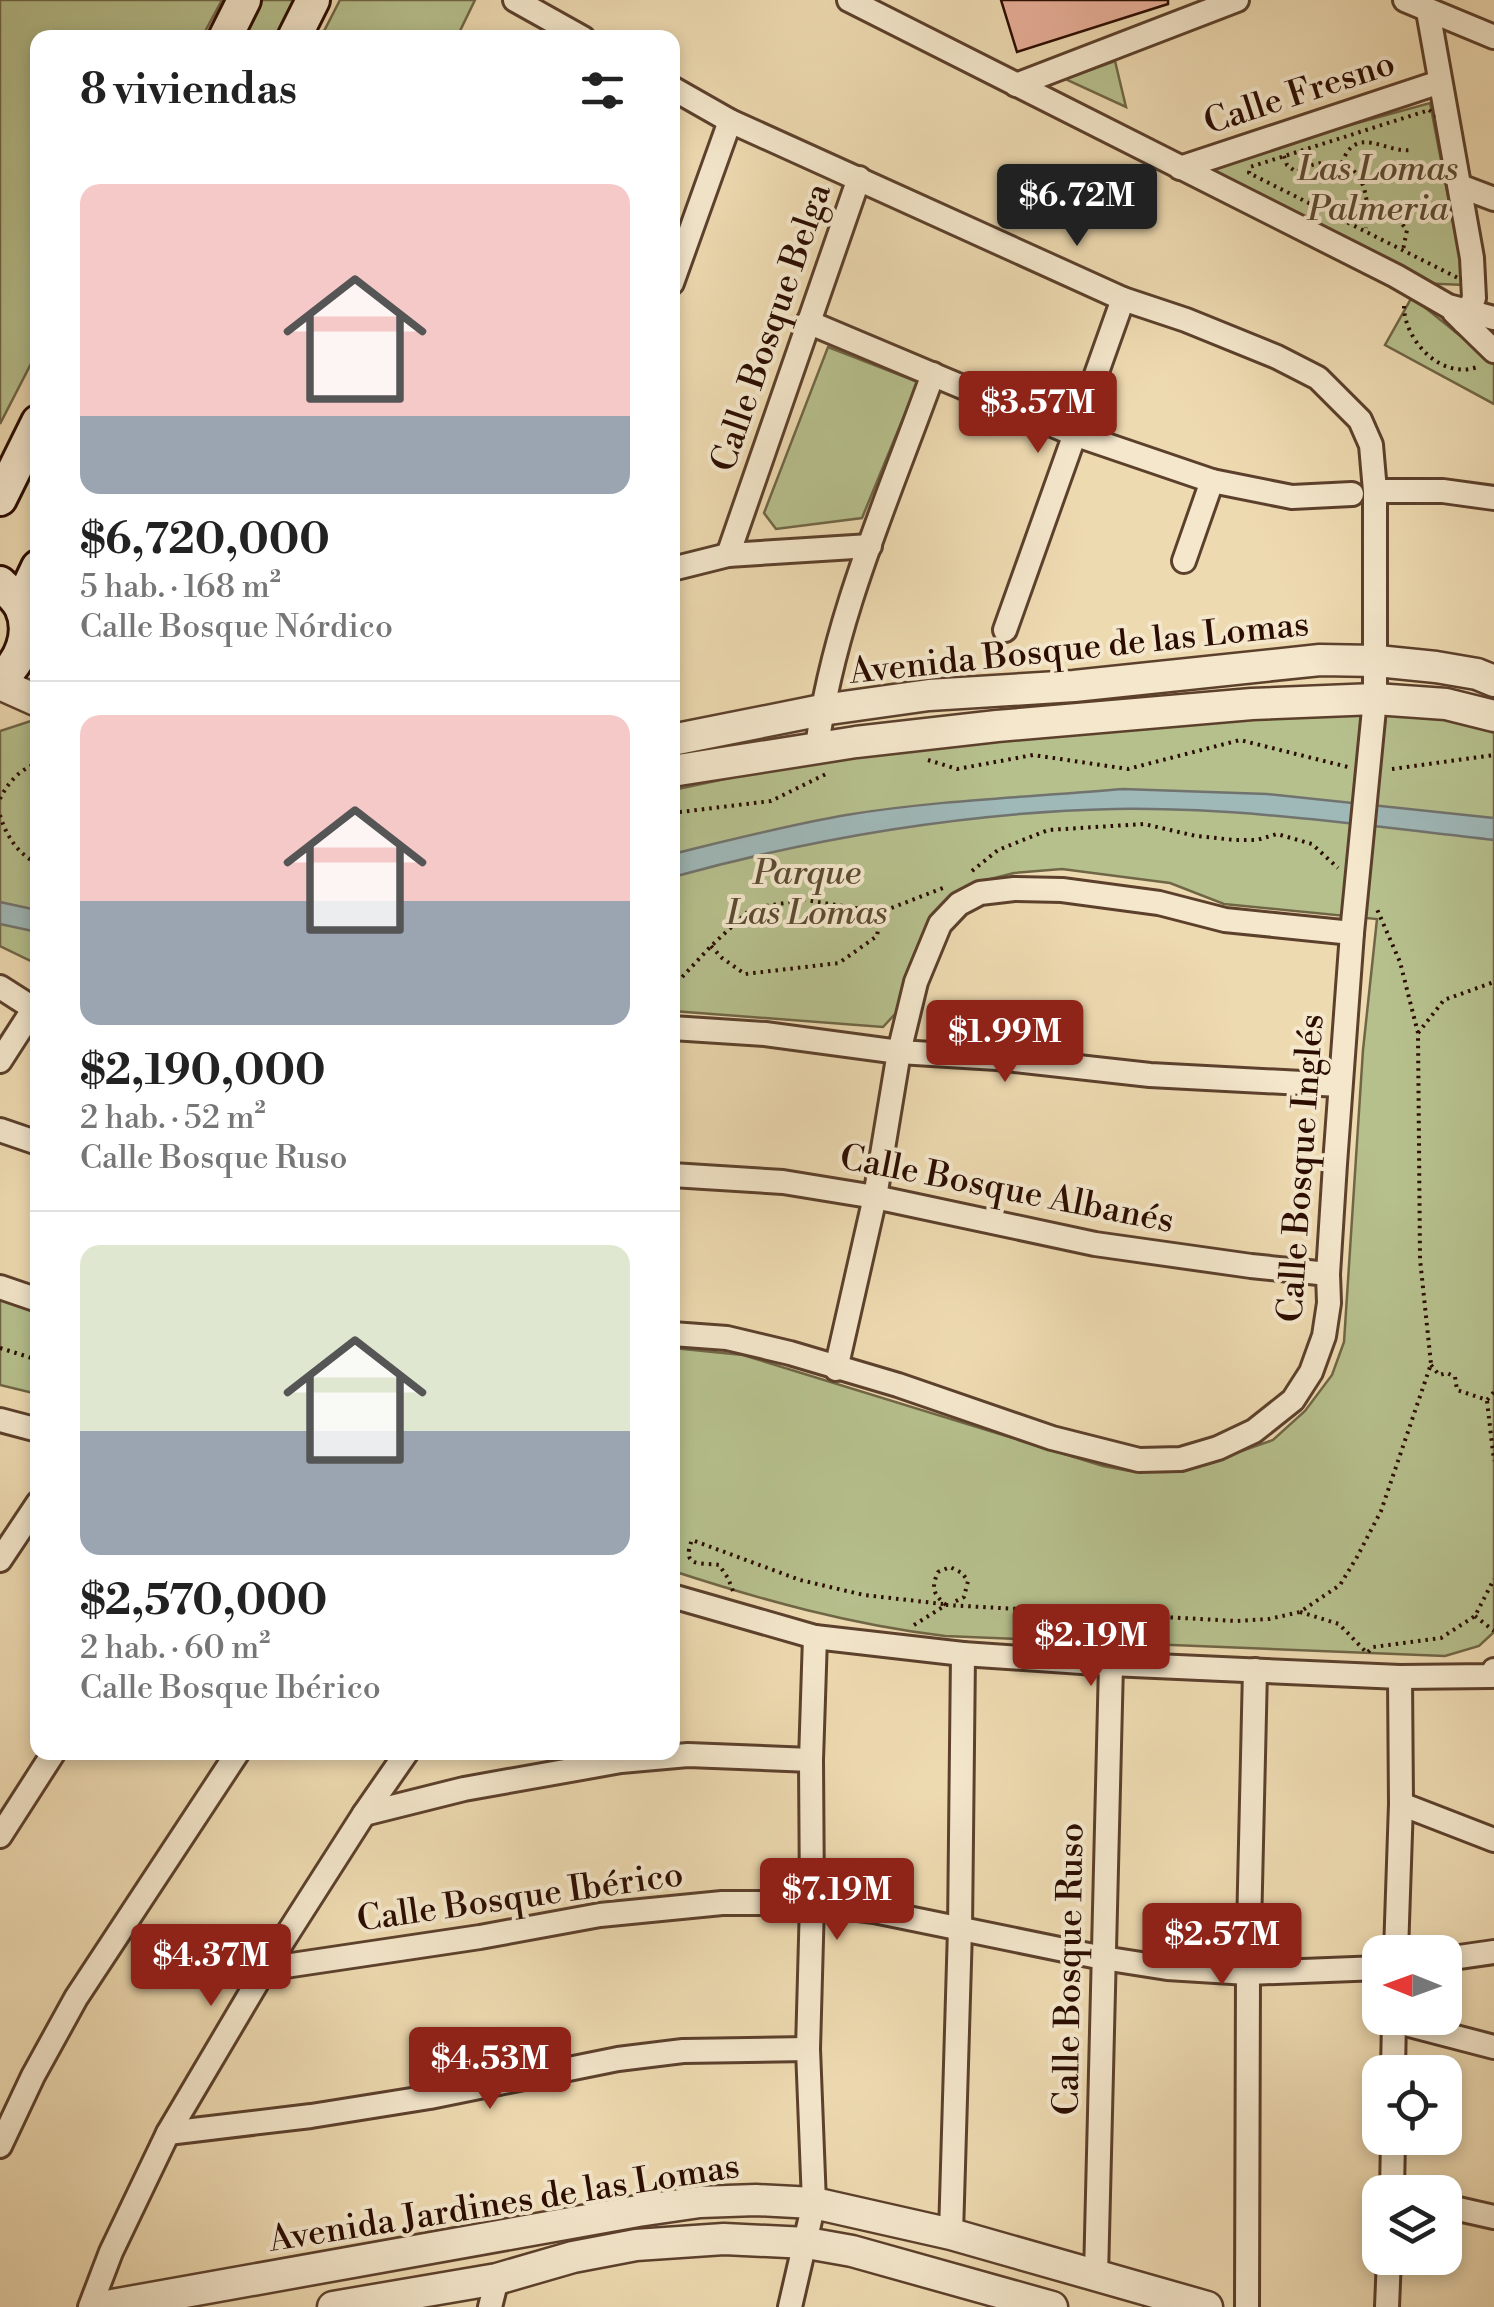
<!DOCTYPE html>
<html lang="es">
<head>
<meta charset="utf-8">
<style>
	body { margin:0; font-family:"Libre Bodoni",serif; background:#f6f6f6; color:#222; height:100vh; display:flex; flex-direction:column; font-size:38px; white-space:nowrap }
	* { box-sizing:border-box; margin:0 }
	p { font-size:32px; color:#767676 }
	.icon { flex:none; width:55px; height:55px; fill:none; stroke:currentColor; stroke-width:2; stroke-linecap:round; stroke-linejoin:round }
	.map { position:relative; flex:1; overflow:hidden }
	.details { position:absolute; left:30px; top:30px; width:650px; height:1730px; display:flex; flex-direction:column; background:#fff; border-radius:20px; box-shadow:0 5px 15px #0003 }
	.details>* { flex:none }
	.needle { width:65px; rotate:271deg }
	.fabs { position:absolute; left:1362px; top:1935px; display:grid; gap:20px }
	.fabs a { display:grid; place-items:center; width:100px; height:100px; border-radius:20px; background:#fff; box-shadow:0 5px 15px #0003; font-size:50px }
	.price { position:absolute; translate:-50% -85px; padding:0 22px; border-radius:10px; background:#8f2418; color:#fff; font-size:32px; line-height:65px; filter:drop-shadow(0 2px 5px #0008) }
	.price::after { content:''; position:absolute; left:50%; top:60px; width:30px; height:22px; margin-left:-15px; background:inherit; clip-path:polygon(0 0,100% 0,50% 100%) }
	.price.current { background:#222; color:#fff }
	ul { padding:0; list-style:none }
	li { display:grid; align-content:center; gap:20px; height:530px; padding:0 50px }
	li+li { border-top:2px solid #e0e0e0 }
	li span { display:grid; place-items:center; height:310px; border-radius:20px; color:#555 }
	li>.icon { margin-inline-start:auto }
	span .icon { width:180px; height:180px; fill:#fffc; stroke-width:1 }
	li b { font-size:42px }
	h2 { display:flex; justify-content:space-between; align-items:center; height:120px; padding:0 50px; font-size:42px }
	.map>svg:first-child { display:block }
	.green { fill:#b6c08d; stroke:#706646; stroke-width:2.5 }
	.water { fill:#9fb8b8; stroke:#71736e; stroke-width:2.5 }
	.building { fill:#e9b09a; stroke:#2b0c00; stroke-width:2.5 }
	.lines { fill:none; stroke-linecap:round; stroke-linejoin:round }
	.minor-casing { stroke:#5c402c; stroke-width:28 }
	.tertiary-casing { stroke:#5c402c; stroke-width:35 }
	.secondary-casing { stroke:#2b0c00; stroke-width:38 }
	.path { stroke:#2b0c00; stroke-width:4; stroke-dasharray:2.5 5; stroke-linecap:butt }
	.minor { stroke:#f4e7cc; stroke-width:22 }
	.tertiary { stroke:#f4e7cc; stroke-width:30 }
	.secondary { stroke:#f4e7cc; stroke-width:32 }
	.labels { text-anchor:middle; stroke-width:8; stroke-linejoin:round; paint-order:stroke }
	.street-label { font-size:35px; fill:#2b0c00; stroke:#f4e7cc }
	.park-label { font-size:35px; font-style:italic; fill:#5c4b31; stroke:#f4e7cc }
</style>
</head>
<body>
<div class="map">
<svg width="1494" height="2307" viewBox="0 0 1494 2307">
	<rect width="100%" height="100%" fill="#eedab1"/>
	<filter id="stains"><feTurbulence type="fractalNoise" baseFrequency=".002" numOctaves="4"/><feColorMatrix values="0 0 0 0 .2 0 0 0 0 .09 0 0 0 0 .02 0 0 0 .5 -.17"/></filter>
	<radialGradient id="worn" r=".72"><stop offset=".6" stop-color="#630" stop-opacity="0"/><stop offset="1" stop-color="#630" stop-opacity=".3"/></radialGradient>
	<g class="green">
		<polygon points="0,0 222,0 202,37 38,38 37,352 0,424"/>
		<polygon points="259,0 299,0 282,37 240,38"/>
		<polygon points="340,0 475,0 457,37 321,37"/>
		<polygon points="1115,61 1126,107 1065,79"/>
		<polygon points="1430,103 1465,285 1416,283 1194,168"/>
		<polygon points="1412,297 1494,363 1494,404 1385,345"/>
		<polygon points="828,347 918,382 862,518 776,529 764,513"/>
		<path d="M 1414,708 L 1494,729 L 1494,1632 L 1479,1646 L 1445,1656 L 945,1636 C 852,1625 762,1600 673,1571 L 673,1348 L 743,1355 L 1103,1466 L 1135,1472 L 1187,1470 L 1273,1440 L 1305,1411 L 1332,1375 L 1344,1342 L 1363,1050 L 1377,919 L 1224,904 L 1170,883 L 1062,869 L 1014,873 L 975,883 L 953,894 L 937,916 L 896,1013 L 883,1027 L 673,1011 L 673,790 L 825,758 L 1063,735 L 1264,711 Z"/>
		<polygon points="37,719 37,964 0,946 0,731"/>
		<polygon points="0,1297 37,1310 37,1394 0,1385"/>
	</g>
	<g class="water">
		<path d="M 1123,789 L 1267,794 L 1494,818 L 1494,840 C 1368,826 1242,807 1115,809 C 969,812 814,838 673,877 L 672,854 C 730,840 788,825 846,815 C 938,800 1031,797 1123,789 Z"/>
		<polygon points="0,902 37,910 37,932 0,924"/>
	</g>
	<polygon class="building" points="1001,0 1168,0 1168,4 1017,52"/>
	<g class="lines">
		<g class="minor-casing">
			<g id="minor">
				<polyline points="515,0 583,38"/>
				<polyline points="849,0 1396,276 1448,306 1494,318"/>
				<polyline points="1405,0 1494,37"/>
				<polyline points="1428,11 1472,258 1474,298 1464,322"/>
				<polyline points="1016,85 1237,0"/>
				<polyline points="672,88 730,121 1123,299 1186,320 1277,357 1318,378 1360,420 1371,445 1375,491 1375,699 1352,933 1335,1164 1328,1274 1329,1303 1324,1336 1311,1372 1293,1400 1254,1431 1218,1448 1181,1459 1139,1460 1052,1438 898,1385 790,1353 727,1338 672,1334"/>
				<polyline points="1180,168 1440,82"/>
				<polyline points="1460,186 1494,199"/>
				<polyline points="672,283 730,121"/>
				<polyline points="1454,312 1494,351"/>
				<polyline points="808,322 1074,434 1212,481 1292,497 1352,494"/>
				<polyline points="1375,491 1443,491 1494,498"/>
				<polyline points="728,555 859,178"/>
				<polyline points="1184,561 1212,481"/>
				<polyline points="672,569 728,555 870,546"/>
				<polyline points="1005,630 1123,299"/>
				<path d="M 817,748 C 832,622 890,494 933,374"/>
				<polyline points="0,987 36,1010"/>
				<polyline points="672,1028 765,1034 899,1052 997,1058 1150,1075 1340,1085"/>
				<polyline points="0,1061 27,1019 38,1010"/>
				<polyline points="0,1130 38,1143"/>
				<polyline points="672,1175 783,1182 875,1197 1095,1244 1251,1266 1328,1274"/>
				<polyline points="0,1287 38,1300"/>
				<polyline points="836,1369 875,1197 899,1052 916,982 940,924 959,904 980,893 1014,889 1062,890 1159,903 1225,920 1352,933"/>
				<polyline points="0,1420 38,1430"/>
				<polyline points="0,1560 38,1503"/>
				<polyline points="672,1596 815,1637 963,1654 1111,1664 1400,1677 1491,1676 1494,1670"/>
				<polyline points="1401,1804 1494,1840"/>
				<polyline points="364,1814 464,1789 621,1761 688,1755 811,1760"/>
				<polyline points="0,1836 54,1752"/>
				<polyline points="1396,1952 1401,1804 1400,1677"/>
				<polyline points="1445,1959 1494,1952"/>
				<polyline points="265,1969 480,1937 600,1915 722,1903 812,1903 874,1911 1103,1958 1167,1968 1248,1973 1380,1968"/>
				<polyline points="1394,2021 1494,2047"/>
				<polyline points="1393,2072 1394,2018"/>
				<polyline points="168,2133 311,2116 430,2097 618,2059 683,2051 808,2049"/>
				<polyline points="0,2146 33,2076 76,1998 238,1752"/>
				<polyline points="1392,2192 1393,2138"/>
				<polyline points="1445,2206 1494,2217"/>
				<polyline points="951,2234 960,1929 963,1654"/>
				<polyline points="1096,2276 1111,1664"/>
				<polyline points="90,2307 111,2252 168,2133 265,1969 364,1814 407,1752"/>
				<polyline points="490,2307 497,2279"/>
				<polyline points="790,2307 814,2203 808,2049 812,1903 811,1760 815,1637"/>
				<polyline points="1247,2307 1248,1973 1255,1670"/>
				<polyline points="1387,2307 1389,2258"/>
			</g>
		</g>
		<g class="tertiary-casing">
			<g id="tertiary">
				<polyline points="0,684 38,701"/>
				<polyline points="672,740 822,710 929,695 1074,686 1320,660 1377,661 1436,667 1477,674 1494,681"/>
				<polyline points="672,771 856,742 997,726 1252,704 1375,699 1446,704 1494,716"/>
				<polyline points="101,2307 638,2211 700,2202 756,2200 814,2203 951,2234 1207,2307"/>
				<polyline points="333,2307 497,2279 573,2257 636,2245 724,2239 807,2243 852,2251 1052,2307"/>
			</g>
		</g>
		<g class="secondary-casing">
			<g id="secondary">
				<polyline points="225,38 244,0"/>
				<polyline points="294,38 313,0"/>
				<polyline points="0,499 38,422"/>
				<path d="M 0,583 C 7,590 16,598 21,607 C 33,633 21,662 0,679"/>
				<polyline points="20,605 38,567"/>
			</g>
		</g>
		<g class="path">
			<polygon points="1429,110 1438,117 1468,279 1460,279 1249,173 1250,167"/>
			<path d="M 1284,156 L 1287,165 L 1296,172 C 1348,145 1373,176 1366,228"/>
			<path d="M 1342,163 C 1356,123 1386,154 1412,150"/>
			<path d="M 1366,202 C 1388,203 1394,214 1407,230 L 1403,250"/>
			<path d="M 1404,306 C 1404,340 1441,380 1477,367"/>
			<polyline points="928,760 957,769 1033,755 1128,769 1240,740 1348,767"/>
			<polyline points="1392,769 1494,755"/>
			<path d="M 0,799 C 8,782 20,769 38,763"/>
			<polyline points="672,813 771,801 826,774"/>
			<path d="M 0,815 C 6,836 18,854 38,864"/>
			<polyline points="972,871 998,850 1048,830 1144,824 1196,836 1235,840 1257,840 1277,834 1312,844 1338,868"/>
			<polyline points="711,946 722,958 745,974 839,963 877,936 881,912"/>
			<polyline points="672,988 711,946 752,908 805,900 881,912 943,888"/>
			<polyline points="1418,1033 1444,1000 1494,982"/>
			<polyline points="0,1348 38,1360"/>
			<polyline points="1431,1365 1439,1375 1447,1373 1455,1377 1457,1390 1487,1400 1494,1392"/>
			<polyline points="1487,1401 1494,1461"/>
			<path d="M 733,1591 L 728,1578 L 719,1565 C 703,1562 680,1569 692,1540 L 800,1580 L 864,1595 L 943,1604"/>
			<path d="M 946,1605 C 933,1594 931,1588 938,1572 L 950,1567 L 962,1573 L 968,1581 L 964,1597 L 952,1603"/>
			<polyline points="1300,1612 1339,1624 1367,1653 1373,1647 1441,1638 1475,1616 1494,1579"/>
			<polyline points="1475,1616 1494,1631"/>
			<polyline points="914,1625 946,1605 1236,1621 1269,1619 1300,1612 1340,1585 1357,1557 1381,1511 1431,1364 1420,1259 1418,1033 1400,962 1376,907"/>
		</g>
		<use href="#minor" class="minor"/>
		<use href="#tertiary" class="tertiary"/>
		<use href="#secondary" class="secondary"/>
	</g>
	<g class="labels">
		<g class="street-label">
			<text transform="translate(1299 92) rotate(-18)" y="12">Calle Fresno</text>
			<text transform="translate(770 327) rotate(-71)" y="12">Calle Bosque Belga</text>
			<text transform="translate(1079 647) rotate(-6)" y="12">Avenida Bosque de las Lomas</text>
			<text transform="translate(1300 1168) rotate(-86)" y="12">Calle Bosque Inglés</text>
			<text transform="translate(1007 1188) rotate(11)" y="12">Calle Bosque Albanés</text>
			<text transform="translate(520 1896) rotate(-8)" y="12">Calle Bosque Ibérico</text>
			<text transform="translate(1068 1969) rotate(-89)" y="12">Calle Bosque Ruso</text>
			<text transform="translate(504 2202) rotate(-9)" y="12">Avenida Jardines de las Lomas</text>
		</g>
		<g class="park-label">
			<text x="1378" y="180">Las Lomas<tspan x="1378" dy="40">Palmeria</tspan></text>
			<text x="807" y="884">Parque<tspan x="807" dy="40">Las Lomas</tspan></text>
		</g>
	</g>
	<rect width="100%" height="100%" filter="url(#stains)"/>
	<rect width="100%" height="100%" fill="url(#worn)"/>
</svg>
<div class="fabs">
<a><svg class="needle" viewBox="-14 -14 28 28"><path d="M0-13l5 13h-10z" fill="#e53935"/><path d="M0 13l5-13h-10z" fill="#767676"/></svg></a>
<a><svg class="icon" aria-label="locate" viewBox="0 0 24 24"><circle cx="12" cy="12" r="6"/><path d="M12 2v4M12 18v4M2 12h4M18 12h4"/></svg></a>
<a><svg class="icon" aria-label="layers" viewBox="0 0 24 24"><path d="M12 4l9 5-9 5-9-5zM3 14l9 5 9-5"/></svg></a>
</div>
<b class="price current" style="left:1077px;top:249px">$6.72M</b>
<b class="price" style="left:1038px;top:456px">$3.57M</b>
<b class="price" style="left:1005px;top:1085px">$1.99M</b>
<b class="price" style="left:1091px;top:1689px">$2.19M</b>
<b class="price" style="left:837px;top:1943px">$7.19M</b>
<b class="price" style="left:1222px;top:1988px">$2.57M</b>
<b class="price" style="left:211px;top:2009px">$4.37M</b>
<b class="price" style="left:490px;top:2112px">$4.53M</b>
<section class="details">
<h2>8 viviendas<svg class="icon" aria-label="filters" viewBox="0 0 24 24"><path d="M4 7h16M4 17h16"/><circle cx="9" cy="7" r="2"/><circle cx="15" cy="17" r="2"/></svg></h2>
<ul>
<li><span style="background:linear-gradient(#f6c9c9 75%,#9aa5b1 0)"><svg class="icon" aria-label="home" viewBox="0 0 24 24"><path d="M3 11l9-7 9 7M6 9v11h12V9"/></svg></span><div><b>$6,720,000</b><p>5 hab. · 168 m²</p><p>Calle Bosque Nórdico</p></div></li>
<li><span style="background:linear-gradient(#f6c9c9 60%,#9aa5b1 0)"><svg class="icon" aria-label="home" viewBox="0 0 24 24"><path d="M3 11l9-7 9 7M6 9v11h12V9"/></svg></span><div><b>$2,190,000</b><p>2 hab. · 52 m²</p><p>Calle Bosque Ruso</p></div></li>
<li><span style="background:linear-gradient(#dfe7d0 60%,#9aa5b1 0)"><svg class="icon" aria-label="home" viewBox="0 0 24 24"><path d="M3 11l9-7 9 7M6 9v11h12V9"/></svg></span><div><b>$2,570,000</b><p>2 hab. · 60 m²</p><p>Calle Bosque Ibérico</p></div></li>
</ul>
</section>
</div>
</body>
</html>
